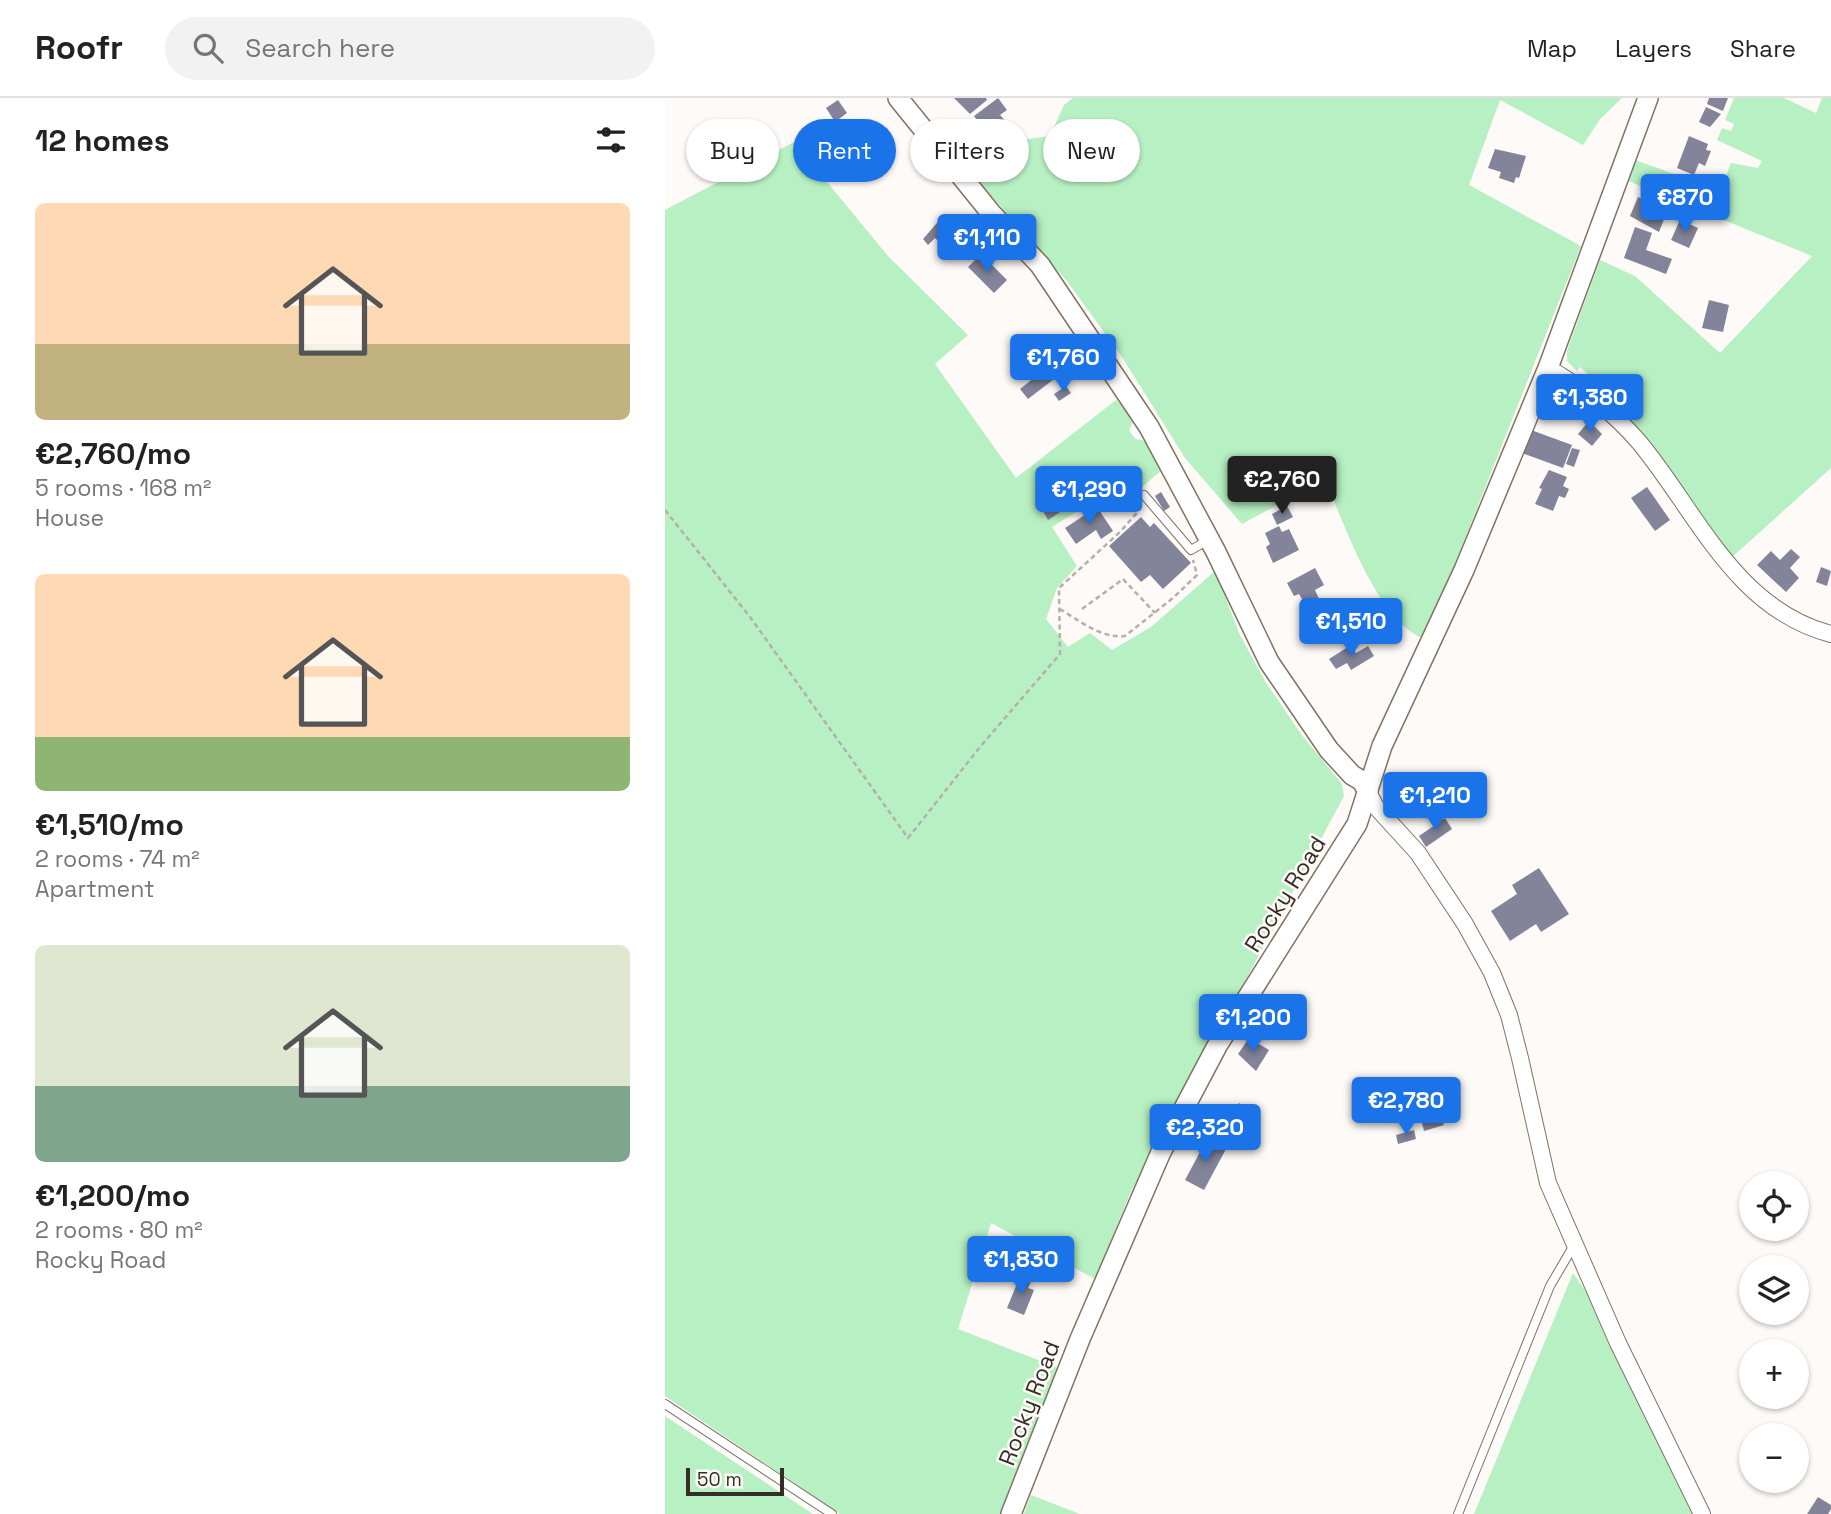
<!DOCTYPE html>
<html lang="en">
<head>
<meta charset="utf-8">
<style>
	body { margin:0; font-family:"Space Grotesk",sans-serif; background:#f2f2f2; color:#222; height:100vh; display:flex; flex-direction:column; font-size:26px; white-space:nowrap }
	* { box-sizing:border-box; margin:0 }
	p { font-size:23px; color:#767676 }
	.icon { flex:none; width:38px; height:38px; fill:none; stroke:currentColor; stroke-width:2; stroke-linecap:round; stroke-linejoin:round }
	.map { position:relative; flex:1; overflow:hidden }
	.drawer { display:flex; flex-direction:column; background:#fff; width:665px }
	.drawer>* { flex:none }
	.banner { position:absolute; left:21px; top:21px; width:665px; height:63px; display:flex; gap:14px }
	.fabs { position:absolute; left:1074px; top:1073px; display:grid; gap:14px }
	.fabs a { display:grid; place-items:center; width:70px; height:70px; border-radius:50%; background:#fff; box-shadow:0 2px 5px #0004; font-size:35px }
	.scale { position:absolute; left:21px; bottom:18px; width:98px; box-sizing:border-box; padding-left:7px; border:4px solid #352e27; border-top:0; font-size:19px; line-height:24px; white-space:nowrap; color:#352e27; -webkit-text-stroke:5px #fefaf7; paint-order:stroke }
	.price { position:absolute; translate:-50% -60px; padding:0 16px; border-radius:7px; background:#1a73e8; color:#fff; font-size:23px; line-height:46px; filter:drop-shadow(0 2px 4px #0008) }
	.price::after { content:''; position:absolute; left:50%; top:42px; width:21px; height:16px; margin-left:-10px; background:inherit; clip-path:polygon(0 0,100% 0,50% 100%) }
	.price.current { background:#222; color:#fff }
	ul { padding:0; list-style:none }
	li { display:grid; align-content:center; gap:14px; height:371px; padding:0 35px }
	li span { display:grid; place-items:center; height:217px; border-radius:10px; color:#555 }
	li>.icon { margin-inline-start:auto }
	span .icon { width:126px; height:126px; fill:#fffc; stroke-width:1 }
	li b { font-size:30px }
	h2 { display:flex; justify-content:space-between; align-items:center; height:84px; padding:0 35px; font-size:30px }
	.chip { padding:0 24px; border-radius:32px; background:#fff; box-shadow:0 2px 5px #0004; font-size:24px; line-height:63px }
	.chip.current { background:#1a73e8; color:#fff }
	header { display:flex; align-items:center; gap:42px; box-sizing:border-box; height:98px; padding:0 35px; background:#fff; border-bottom:2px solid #e0e0e0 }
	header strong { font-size:33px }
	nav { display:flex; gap:38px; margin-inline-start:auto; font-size:24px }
	.search { width:490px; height:63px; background:#f2f2f2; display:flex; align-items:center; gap:18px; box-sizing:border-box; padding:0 24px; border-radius:38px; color:#767676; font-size:26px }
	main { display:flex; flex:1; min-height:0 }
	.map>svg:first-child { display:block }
	.green { fill:#b7f0c2 }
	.building { fill:#838499 }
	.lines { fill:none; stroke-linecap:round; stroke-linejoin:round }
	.service-casing { stroke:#817261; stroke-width:10 }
	.minor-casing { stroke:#817261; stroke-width:18 }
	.tertiary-casing { stroke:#817261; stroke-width:22 }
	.path { stroke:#b4afab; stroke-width:2.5; stroke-dasharray:5 3.5; stroke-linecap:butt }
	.service { stroke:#fff; stroke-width:8 }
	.minor { stroke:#fff; stroke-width:16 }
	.tertiary { stroke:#fff; stroke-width:19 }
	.labels { text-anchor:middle; stroke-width:5; stroke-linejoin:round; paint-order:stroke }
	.street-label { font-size:23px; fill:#352e27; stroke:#fefaf7 }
</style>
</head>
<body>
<header>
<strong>Roofr</strong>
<div class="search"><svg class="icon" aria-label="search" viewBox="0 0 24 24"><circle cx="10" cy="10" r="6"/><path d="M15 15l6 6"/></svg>Search here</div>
<nav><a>Map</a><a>Layers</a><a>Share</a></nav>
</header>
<main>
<section class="drawer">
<h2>12 homes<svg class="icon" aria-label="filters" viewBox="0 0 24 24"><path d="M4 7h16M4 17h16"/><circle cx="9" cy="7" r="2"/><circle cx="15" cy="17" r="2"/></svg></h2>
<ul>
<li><span style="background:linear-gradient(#ffd9b3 65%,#c2b280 0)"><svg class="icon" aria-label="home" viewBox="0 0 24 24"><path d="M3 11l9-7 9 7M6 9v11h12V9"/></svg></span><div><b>€2,760/mo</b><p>5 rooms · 168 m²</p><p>House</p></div></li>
<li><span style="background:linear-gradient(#ffd9b3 75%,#8fb573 0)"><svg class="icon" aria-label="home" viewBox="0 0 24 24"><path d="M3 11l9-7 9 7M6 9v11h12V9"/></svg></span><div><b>€1,510/mo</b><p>2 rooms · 74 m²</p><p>Apartment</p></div></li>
<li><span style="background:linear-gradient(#dfe7d0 65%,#7fa58c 0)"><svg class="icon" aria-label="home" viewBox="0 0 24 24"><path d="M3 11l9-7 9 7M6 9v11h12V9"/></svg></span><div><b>€1,200/mo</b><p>2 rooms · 80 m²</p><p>Rocky Road</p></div></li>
</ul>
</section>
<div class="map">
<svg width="1166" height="1416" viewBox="0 0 1166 1416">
	<rect width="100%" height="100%" fill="#fefaf7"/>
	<g class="green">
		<path d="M 408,0 L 957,0 L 936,20 L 918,47 L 835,2 L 804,87 L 916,148 L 760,541 C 713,526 679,425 660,381 L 577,426 L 520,360 L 457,259 L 402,183 L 312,82 L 356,42 L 385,38 L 399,7 Z"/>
		<path d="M 1069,0 L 1119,0 L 1151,15 L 1157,0 L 1166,0 L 1166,370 L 1065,461 C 1022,395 980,333 920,282 L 923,276 L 915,269 L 912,273 L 902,263 L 902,253 L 935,162 L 970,178 L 1055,255 L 1147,158 L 961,82 L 965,60 L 1055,93 L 1066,65 L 1093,70 L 1097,63 L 1052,42 L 1057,30 L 1066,33 L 1069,26 L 1060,22 Z"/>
		<polygon points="129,44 223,158 303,237 270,266 351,380 451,302 470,320 464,332 470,341 482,343 498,371 476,390 458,368 427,396 429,403 387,429 412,468 392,490 381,521 403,549 425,535 447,552 486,529 550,473 575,537 600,583 636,636 677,686 679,698 546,947 504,1019 464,1098 430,1181 326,1125 293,1231 394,1270 337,1416 175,1416 0,1298 0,112"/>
		<polygon points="908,1175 923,1197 1028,1416 809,1416"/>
		<polygon points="0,1318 148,1416 0,1416"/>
		<polygon points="366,1397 415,1416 359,1416"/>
	</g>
	<g class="building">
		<polygon points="289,0 321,0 322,2 305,16"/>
		<polygon points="333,0 342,12 335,17 353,37 342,46 329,30 322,35 309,18"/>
		<polygon points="1044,0 1063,0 1058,13 1042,6"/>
		<polygon points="173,2 182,15 170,24 161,10"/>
		<polygon points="1041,9 1056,16 1045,29 1034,24"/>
		<polygon points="1024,38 1043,46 1041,52 1046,53 1040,68 1034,65 1029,77 1012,70"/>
		<polygon points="830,51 861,58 854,80 851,79 849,85 834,80 836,74 823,70"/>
		<polygon points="973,99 982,103 983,100 1003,111 994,134 965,118"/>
		<polygon points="278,118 308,149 296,160 277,141 274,144 270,140 263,147 258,141"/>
		<polygon points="1015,122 1033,130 1024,150 1006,142"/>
		<polygon points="970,129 987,135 981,152 1007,161 1001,176 959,160"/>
		<polygon points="316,156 342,182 329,195 303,169"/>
		<polygon points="1044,202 1064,207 1058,234 1037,230"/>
		<polygon points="367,252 382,272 386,269 393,278 363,301 355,291 370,279 356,260"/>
		<polygon points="401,288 406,295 394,303 389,296"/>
		<polygon points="924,323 937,336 927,348 913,336"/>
		<polygon points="866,332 907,347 898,370 857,355"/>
		<polygon points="907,350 915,352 909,369 901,366"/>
		<polygon points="884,372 902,379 898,388 904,391 900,400 894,398 888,413 870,406 877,391 874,390"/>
		<polygon points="455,377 472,395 453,413 437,398"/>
		<polygon points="982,389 1005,422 990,433 966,400"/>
		<polygon points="496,394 505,409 499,413 490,398"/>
		<polygon points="394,402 400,411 383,422 378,413"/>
		<polygon points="622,408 628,419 612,427 607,416"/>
		<polygon points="432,409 448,433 436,441 431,432 411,446 400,430"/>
		<polygon points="476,419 485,429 489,425 526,465 498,491 485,477 476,484 444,448"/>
		<polygon points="614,428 617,434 624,431 634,452 608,465 601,449 605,446 600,435"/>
		<polygon points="1126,451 1135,459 1125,470 1134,480 1121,494 1092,467 1106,453 1115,462"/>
		<polygon points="1156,469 1166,473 1162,488 1151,484"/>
		<polygon points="650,470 659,487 650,492 655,503 642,510 634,496 629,498 622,485"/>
		<polygon points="658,504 663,514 648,522 643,512"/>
		<polygon points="686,547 691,555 703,548 709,558 686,572 682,565 671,571 664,561"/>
		<polygon points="780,720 787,731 761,749 754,738"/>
		<polygon points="874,770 904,816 876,834 871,826 845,843 826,813 852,796 847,787"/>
		<polygon points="584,940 604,952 591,973 573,956"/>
		<polygon points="764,980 779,1027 759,1033 754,1013 734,1018 729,1000 752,993 749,984"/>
		<polygon points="574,1005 590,1015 577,1035 562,1025"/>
		<polygon points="749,1032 751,1041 733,1046 731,1037"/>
		<polygon points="542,1041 561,1051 539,1092 520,1082"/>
		<polygon points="356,1176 367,1181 363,1190 369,1192 359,1217 342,1210"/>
		<polygon points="1153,1399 1166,1407 1166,1411 1163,1416 1142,1416"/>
	</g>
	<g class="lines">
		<g class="service-casing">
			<g id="service">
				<polyline points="479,397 526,452 543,442"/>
				<polyline points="0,1306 167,1416"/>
				<polyline points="793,1416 885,1188 909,1147"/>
			</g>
		</g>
		<g class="minor-casing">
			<g id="minor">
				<path d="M 883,270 C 915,288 949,315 974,344 C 1032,414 1070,511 1166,536"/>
				<polyline points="703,694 711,709 753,755 800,826 827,875 844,917 855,960 883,1085 953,1245 1037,1416"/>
			</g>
		</g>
		<g class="tertiary-casing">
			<g id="tertiary">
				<polyline points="233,0 326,115 375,167 484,329 551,454 604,564 664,652 687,677 697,683 703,694"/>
				<polyline points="346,1416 415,1241 496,1054 552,948 692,726 717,648 799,472 883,270 983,0"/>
			</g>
		</g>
		<g class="path">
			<polyline points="0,412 85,519 243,740 315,649 395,556 394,490 456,433 476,410"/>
			<path d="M 395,511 C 413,522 437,541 460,538 L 508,500 L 532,477 L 528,462"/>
			<polyline points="417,511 458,481 490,515"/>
		</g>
		<use href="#service" class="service"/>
		<use href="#minor" class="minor"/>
		<use href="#tertiary" class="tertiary"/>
	</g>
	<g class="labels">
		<g class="street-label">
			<text transform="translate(620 796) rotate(-58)" y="8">Rocky Road</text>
			<text transform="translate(364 1305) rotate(-69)" y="8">Rocky Road</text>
		</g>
	</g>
</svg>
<div class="fabs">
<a><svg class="icon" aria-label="locate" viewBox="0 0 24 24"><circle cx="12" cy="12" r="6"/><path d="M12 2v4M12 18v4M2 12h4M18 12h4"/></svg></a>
<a><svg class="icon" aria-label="layers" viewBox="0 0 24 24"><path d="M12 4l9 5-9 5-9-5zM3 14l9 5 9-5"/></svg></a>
<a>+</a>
<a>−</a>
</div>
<div class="scale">50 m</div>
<b class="price" style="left:1020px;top:136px">€870</b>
<b class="price" style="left:322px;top:176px">€1,110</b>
<b class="price" style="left:398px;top:296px">€1,760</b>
<b class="price" style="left:925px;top:336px">€1,380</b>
<b class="price current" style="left:617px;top:418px">€2,760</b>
<b class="price" style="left:424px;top:428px">€1,290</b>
<b class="price" style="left:686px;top:560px">€1,510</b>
<b class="price" style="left:770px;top:734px">€1,210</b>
<b class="price" style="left:588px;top:956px">€1,200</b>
<b class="price" style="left:741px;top:1039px">€2,780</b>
<b class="price" style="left:540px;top:1066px">€2,320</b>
<b class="price" style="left:356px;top:1198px">€1,830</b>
<div class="banner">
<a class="chip">Buy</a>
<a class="chip current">Rent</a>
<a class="chip">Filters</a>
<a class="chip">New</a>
</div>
</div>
</main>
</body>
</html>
